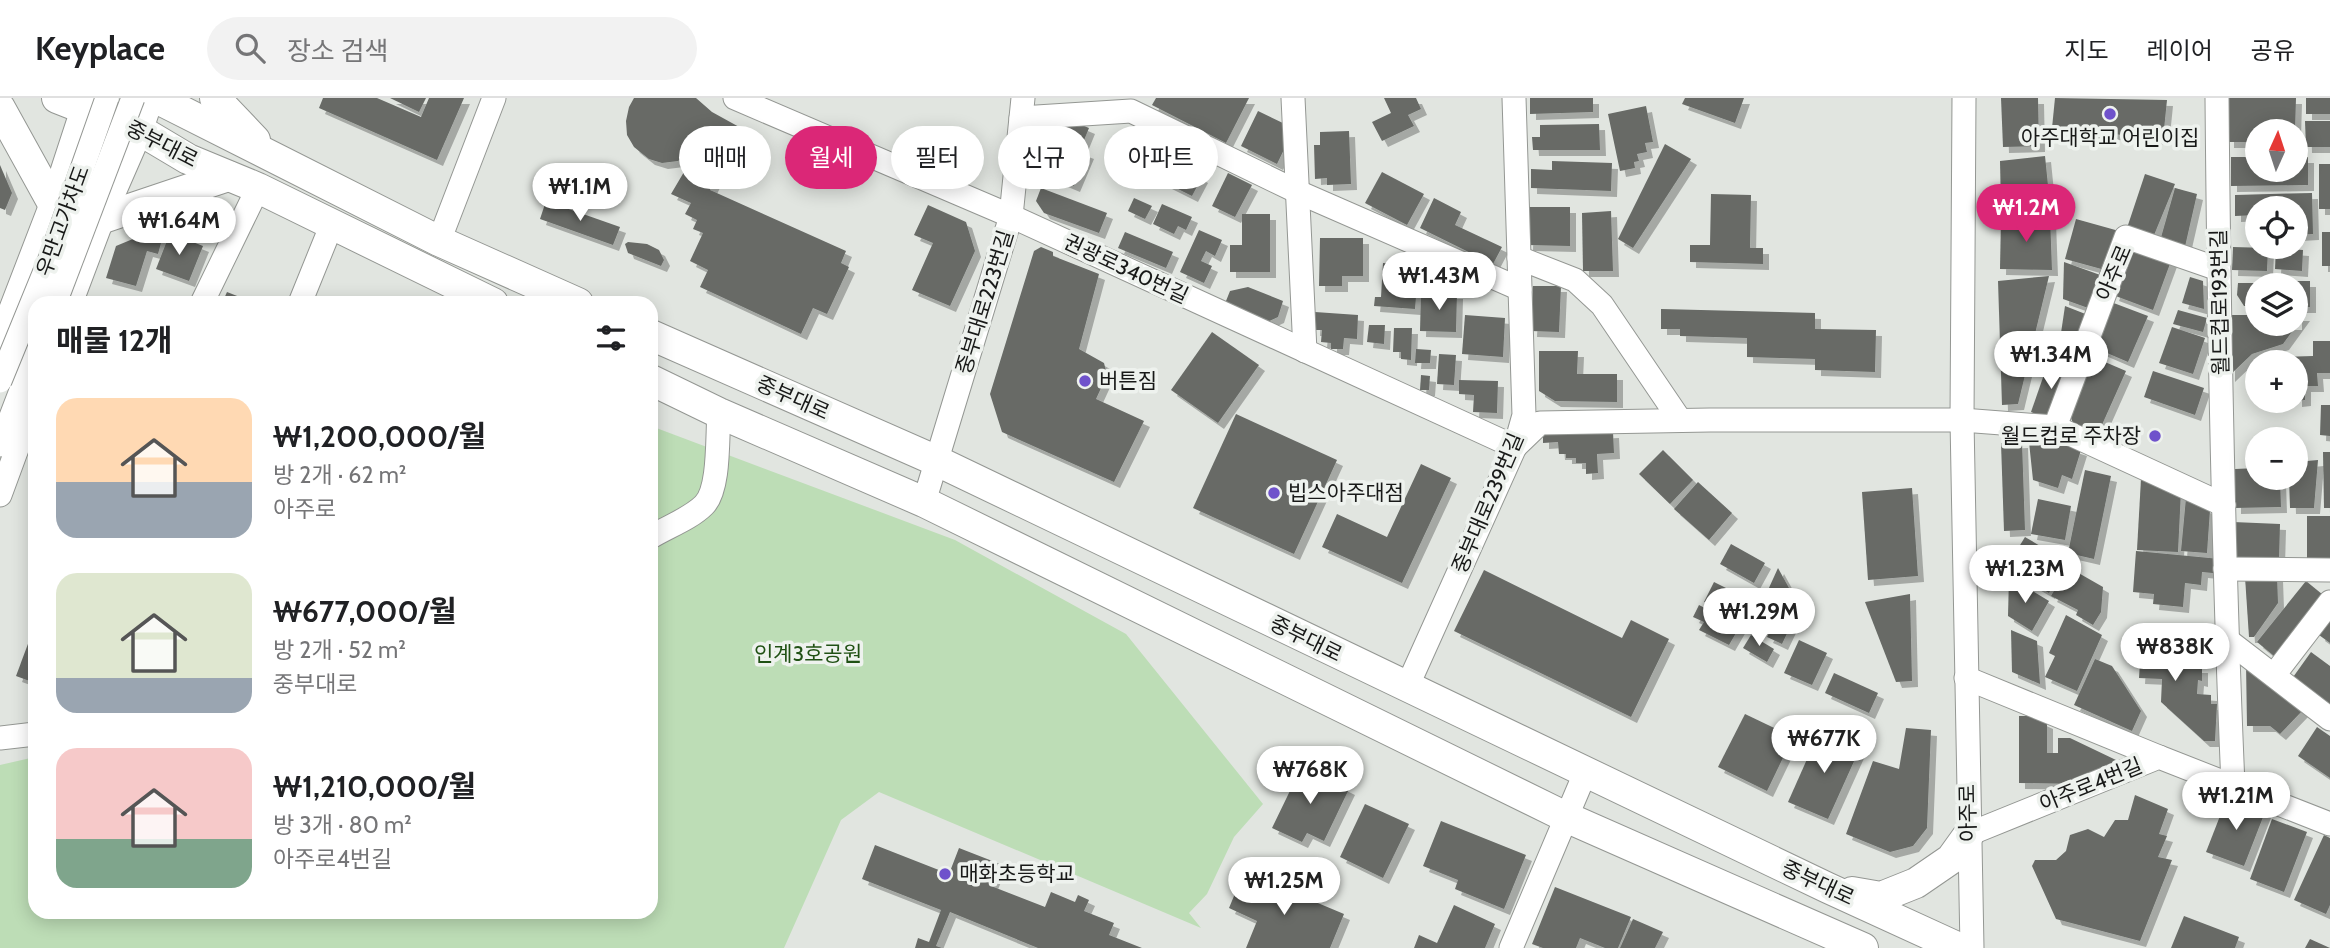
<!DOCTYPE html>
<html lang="ko">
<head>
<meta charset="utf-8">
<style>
	body { margin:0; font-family:Cabin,"Noto Sans KR",sans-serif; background:#f2f2f2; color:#202124; height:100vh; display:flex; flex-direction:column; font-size:26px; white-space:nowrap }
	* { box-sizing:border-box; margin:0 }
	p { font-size:23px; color:#757577 }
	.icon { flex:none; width:38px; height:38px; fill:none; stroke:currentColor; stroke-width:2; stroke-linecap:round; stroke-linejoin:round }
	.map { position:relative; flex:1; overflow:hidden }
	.panel { position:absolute; left:28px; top:198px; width:630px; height:623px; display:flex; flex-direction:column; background:#fff; border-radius:21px; box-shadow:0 4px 18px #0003 }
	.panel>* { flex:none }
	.top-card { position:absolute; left:679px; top:28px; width:665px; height:63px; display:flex; gap:14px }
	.needle { width:46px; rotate:3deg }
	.buttons { position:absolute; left:2245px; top:21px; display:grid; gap:14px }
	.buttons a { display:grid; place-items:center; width:63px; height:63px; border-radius:50%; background:#fff; box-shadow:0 4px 18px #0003; font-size:35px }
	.price { position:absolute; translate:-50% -60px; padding:0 16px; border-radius:24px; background:#fff; color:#222; font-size:23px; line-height:46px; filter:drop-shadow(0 2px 4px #0008) }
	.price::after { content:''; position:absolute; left:50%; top:42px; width:21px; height:16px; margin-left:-10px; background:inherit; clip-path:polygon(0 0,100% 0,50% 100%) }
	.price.active { background:#db2777; color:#fff }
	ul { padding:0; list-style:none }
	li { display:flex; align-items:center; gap:21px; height:175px; padding:0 28px }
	li span { display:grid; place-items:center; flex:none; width:196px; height:140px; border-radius:21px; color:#555 }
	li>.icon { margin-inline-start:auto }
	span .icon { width:84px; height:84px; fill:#fffc; stroke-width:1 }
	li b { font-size:30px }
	h2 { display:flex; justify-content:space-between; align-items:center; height:84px; padding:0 28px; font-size:30px }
	.pill { padding:0 24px; border-radius:32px; background:#fff; box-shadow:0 4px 18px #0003; font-size:24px; line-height:63px }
	.pill.active { background:#db2777; color:#fff }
	header { display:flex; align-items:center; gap:42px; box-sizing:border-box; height:98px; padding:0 35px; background:#fff; border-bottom:2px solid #e0e0e0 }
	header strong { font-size:33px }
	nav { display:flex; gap:38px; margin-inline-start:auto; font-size:24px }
	.search { width:490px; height:63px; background:#f2f2f2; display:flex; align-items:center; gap:18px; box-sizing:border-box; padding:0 24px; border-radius:38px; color:#757577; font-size:26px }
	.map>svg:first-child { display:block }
	.green { fill:#bdddb6 }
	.building { fill:#676a66; filter:url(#shadow) }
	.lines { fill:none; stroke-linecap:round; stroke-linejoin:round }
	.minor-casing { stroke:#949793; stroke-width:25 }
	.major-casing { stroke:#949793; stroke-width:32 }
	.minor { stroke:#fff; stroke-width:23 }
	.major { stroke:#fff; stroke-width:30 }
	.minor-bridge-casing { stroke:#949793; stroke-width:25; stroke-linecap:butt }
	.minor-bridge { stroke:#fff; stroke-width:23 }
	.poi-dot { fill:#6f52cb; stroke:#eef2ee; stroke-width:2.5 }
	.labels { text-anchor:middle; stroke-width:7; stroke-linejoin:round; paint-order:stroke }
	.poi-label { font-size:21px; fill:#181918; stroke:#eef2ee; text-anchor:start }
	.street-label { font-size:21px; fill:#181918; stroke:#eef2ee }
	.park-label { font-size:21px; fill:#205114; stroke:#eef2ee }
</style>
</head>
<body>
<header>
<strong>Keyplace</strong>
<div class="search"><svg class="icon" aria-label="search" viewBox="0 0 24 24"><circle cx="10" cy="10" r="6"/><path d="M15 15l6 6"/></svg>장소 검색</div>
<nav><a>지도</a><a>레이어</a><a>공유</a></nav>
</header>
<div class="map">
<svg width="2330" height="850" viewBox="0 0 2330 850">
	<defs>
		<filter id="shadow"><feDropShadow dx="6" dy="6" stdDeviation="0" flood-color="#0004"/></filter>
	</defs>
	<rect width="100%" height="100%" fill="#e1e5e0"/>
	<polygon class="green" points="651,328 955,442 1126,536 1263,706 1234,739 1207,796 1189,815 1201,830 879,694 841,722 784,850 0,850 0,667 35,659 35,814 651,814"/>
	<g class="building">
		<polygon points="323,0 377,0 421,19 429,0 464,0 437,62 319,10"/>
		<polygon points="390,0 426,0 419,14"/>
		<polygon points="634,0 696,0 712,14 741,30 710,92 846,153 841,165 849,169 827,216 813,210 801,236 700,189 708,172 690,163 703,135 693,131 697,122 685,116 691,105 671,96 694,57 686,57 678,63 662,65 649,61 634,49 627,37 626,23 629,9"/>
		<polygon points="1156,0 1249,0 1226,45 1152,7"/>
		<polygon points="1384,0 1416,0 1421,11 1408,17 1414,28 1382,43 1372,24 1391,15"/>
		<polygon points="1530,0 1593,0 1593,14 1530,16"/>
		<polygon points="1685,0 1744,0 1735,25 1682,6"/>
		<polygon points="2001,0 2038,0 2039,48 2003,49"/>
		<polygon points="2055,0 2167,2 2163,41 2052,30"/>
		<polygon points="2228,0 2296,0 2295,33 2258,33 2258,44 2228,44"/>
		<rect x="2306" y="0" width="24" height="16"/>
		<polygon points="1646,8 1653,44 1645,45 1647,54 1637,56 1639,63 1634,64 1635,70 1620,73 1608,16"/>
		<polygon points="1258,13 1287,27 1283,36 1290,39 1277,66 1241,48"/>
		<polygon points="1065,20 1089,30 1080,52 1088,55 1074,88 1043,75"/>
		<polygon points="2305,23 2330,23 2330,49 2306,49"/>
		<polygon points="1599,26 1600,52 1533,52 1532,39 1540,39 1540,27"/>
		<polygon points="1349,33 1351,86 1327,87 1327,80 1315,81 1314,47 1320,47 1320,34"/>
		<polygon points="1665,46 1691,61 1633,150 1618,141"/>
		<polygon points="2045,58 2050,107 2001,108 2000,63"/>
		<polygon points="2231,59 2258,59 2258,72 2296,72 2296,59 2308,59 2308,87 2231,88"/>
		<polygon points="1552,63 1612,65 1611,93 1531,90 1531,71 1552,72"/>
		<polygon points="1176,65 1202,79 1192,98 1166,85"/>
		<rect x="2319" y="66" width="11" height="45"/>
		<polygon points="0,67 12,95 5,112 0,110"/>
		<polygon points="1382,74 1424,96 1407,127 1365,105"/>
		<polygon points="1228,75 1252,87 1235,119 1212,108"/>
		<polygon points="2145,76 2175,86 2152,142 2126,133"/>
		<polygon points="1041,90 1107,115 1099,135 1044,115 1036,103"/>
		<polygon points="2175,90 2197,96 2184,153 2160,143"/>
		<polygon points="2312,95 2313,136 2296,137 2296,110 2258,110 2258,117 2235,118 2235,97"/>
		<polygon points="1711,96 1751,97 1750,150 1763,150 1763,166 1690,164 1690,147 1710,147"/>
		<polygon points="1134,100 1152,108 1145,121 1128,113"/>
		<polygon points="1434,100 1461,114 1455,127 1502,149 1493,166 1420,130"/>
		<polygon points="546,103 620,129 613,147 540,121"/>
		<polygon points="1162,106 1192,119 1186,132 1178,128 1174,136 1153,126"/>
		<polygon points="928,107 966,124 975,153 950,208 912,192 933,145 914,137"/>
		<polygon points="1528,109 1570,109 1570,148 1527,147"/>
		<polygon points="1611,113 1613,173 1583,173 1582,115"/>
		<polygon points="1242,116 1270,116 1270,174 1230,174 1230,147 1242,147"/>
		<polygon points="2050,118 2052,172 2000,171 2001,120"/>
		<polygon points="2076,121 2119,133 2105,172 2065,161"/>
		<polygon points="157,131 164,134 158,156 147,153 136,188 106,180 116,148"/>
		<polygon points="1199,132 1222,142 1215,158 1206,153 1201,163 1212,168 1204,185 1180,174"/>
		<polygon points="1125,134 1173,154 1166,170 1118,150"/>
		<rect x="2322" y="134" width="8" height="34"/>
		<polygon points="170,135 203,148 189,183 156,171"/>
		<polygon points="1320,140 1363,140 1363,178 1342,178 1342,188 1319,188"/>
		<polygon points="628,144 647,146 659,152 664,162 661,168 628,155 625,146"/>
		<polygon points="2131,148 2171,163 2153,212 2113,197"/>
		<polygon points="1041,149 1053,154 1053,158 1099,176 1079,251 1104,265 1107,277 1096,301 1144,323 1114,384 1002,334 990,296 1034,153"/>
		<polygon points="2233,149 2268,150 2267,173 2232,172"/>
		<polygon points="2276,150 2303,152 2302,173 2275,171"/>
		<polygon points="2064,164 2103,178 2091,211 2063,201"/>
		<polygon points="1383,165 1406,167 1405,174 1418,175 1415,211 1374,208 1375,199 1381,199"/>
		<polygon points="2049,178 2018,306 2002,307 1998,183"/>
		<polygon points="2190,179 2203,183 2204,211 2182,205"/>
		<polygon points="2290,183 2310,183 2310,209 2296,209 2296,187 2289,187"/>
		<polygon points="2238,185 2258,185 2258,208 2244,208 2237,197"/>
		<polygon points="1533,188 1561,188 1559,234 1531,233"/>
		<polygon points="1248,189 1283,203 1278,219 1265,225 1224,208 1230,193"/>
		<polygon points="227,194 255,205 222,205"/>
		<polygon points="1421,195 1457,195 1456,234 1420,233"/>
		<polygon points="2111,204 2148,218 2128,264 2093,249"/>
		<polygon points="2065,208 2088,217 2074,267 2057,262"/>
		<polygon points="1661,211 1815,215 1815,231 1876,232 1875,274 1815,272 1815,261 1747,259 1747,240 1680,238 1680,231 1661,231"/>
		<polygon points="2178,212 2207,220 2203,234 2173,226"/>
		<polygon points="1315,214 1358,217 1357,241 1344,240 1343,251 1331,251 1331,245 1321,244 1322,232 1314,232"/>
		<polygon points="1465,217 1505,220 1503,259 1462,256"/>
		<polygon points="2229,217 2258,217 2258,226 2296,226 2296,217 2304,217 2283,246 2252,256 2229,278"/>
		<polygon points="1369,227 1385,227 1384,246 1367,244"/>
		<polygon points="2172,229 2205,240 2193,276 2159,265"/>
		<polygon points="1394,230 1412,230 1411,262 1401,261 1401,254 1393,254"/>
		<polygon points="1212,234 1259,267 1218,325 1171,292"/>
		<polygon points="2313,243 2330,243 2330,275 2317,275 2318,288 2305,288 2305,302 2296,303 2296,264 2281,264 2281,259 2313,258"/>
		<polygon points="1416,251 1431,252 1430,265 1415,265"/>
		<polygon points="1539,253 1578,253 1577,276 1617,276 1617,304 1555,303 1539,293"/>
		<polygon points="1439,256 1456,257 1454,287 1437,286"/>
		<polygon points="2091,258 2126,273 2097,338 2074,328 2068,312"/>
		<polygon points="2048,265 2069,272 2059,314 2040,318 2031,314"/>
		<polygon points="2153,273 2204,290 2195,317 2144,299"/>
		<polygon points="1421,277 1430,278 1429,292 1420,292"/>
		<polygon points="1459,282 1498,283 1497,315 1473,314 1474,297 1459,296"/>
		<polygon points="2321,307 2330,307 2330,338 2320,337"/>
		<polygon points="1236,316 1337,362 1294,456 1193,410"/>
		<polygon points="1613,334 1614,355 1597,356 1598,375 1586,376 1586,365 1576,365 1576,360 1566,360 1566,356 1559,356 1558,344 1543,345 1543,337"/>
		<polygon points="2050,342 2081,352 2072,381 2062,377 2058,390 2033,382 2029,344"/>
		<polygon points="2022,344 2025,432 2004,433 2001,345"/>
		<polygon points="1663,352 1693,382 1670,406 1639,376"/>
		<polygon points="2323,354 2330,354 2330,410 2324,410"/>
		<polygon points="2318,362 2314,410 2290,410 2289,380 2296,380 2296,364"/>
		<polygon points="1421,366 1451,380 1402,485 1322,449 1337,416 1387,439"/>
		<polygon points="2258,370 2258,380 2280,380 2281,409 2235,410 2235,371"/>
		<polygon points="2085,372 2111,378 2094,461 2068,455"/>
		<polygon points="2141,381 2181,393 2178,454 2137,452"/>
		<polygon points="1698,384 1732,415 1709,442 1674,411"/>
		<polygon points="1912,390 1918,478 1868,482 1862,394"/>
		<polygon points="2186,400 2210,412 2207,455 2181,453"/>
		<polygon points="2038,401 2071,408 2065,442 2031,436"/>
		<polygon points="2307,418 2330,418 2330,464 2307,465"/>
		<polygon points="2233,424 2280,426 2279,462 2232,461"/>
		<polygon points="2025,439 2067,464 2049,495 2006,470"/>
		<polygon points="1731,446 1765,465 1754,485 1720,466"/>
		<polygon points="2136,453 2220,461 2223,476 2202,474 2201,487 2185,485 2183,509 2153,506 2154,496 2133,494"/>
		<polygon points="2068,469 2103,489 2101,514 2093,527 2076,517 2078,512 2051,498"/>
		<polygon points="1778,470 1800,510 1797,518 1771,506 1768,492"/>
		<polygon points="1484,472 1622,540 1631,522 1669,541 1631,619 1454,533"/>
		<polygon points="2277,477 2278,505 2254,539 2249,539 2245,479"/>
		<polygon points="2009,479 2049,503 2032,533 2008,518"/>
		<polygon points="2306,483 2328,501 2279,562 2257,544"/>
		<polygon points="1714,484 1750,502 1740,522 1704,504"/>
		<polygon points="1910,496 1912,583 1896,584 1865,504"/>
		<polygon points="1699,507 1740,528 1729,547 1699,532 1704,524 1693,519"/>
		<polygon points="1759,512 1791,527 1782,546 1767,539 1770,533 1754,526"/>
		<polygon points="2330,515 2330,545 2319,537"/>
		<polygon points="2066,517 2102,537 2077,593 2045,579 2055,558 2049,555"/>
		<polygon points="35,527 35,585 16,578"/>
		<polygon points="2129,530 2143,531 2142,536 2153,537 2152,541 2156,541 2156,546 2171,547 2171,555 2186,556 2185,561 2194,561 2194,569 2202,569 2202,583 2198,582 2197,596 2211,597 2211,606 2217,606 2215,643 2204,643 2161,604 2162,581 2139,580 2140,564 2132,563 2132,555 2128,555"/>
		<polygon points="2011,532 2037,543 2040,586 2012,574"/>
		<polygon points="1751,537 1774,551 1767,564 1743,550"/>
		<polygon points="1799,542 1827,555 1812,587 1784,575"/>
		<polygon points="2311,554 2330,568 2330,611 2291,582"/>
		<polygon points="2095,561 2112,568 2141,613 2132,633 2074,607"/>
		<polygon points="2246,565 2303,612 2280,636 2270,628 2247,628"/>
		<polygon points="1834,575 1878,595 1869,615 1825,595"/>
		<polygon points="1745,616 1793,639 1767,693 1718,669"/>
		<polygon points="2019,618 2032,618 2047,625 2047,655 2058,655 2058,640 2070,640 2116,662 2116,673 2082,686 2019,685"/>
		<polygon points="2317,629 2330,638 2330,680 2298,658"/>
		<polygon points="1906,630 1931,632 1927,730 1913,748 1890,754 1846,736 1873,663 1899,671"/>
		<polygon points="1820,632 1860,650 1828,721 1788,704"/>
		<polygon points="1302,668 1349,691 1324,743 1307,735 1302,744 1272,730"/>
		<polygon points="2135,697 2168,711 2159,736 2167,738 2158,759 2172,762 2140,843 2056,821 2032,768 2035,762 2056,762 2066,753 2070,737 2088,731 2104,739 2115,722 2128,722"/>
		<polygon points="2227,700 2265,714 2244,768 2206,754"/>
		<polygon points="1365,706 1409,726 1383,780 1340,759"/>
		<polygon points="2272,721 2307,734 2284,794 2250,781"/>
		<polygon points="1441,723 1526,757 1504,811 1455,791 1458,782 1423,768"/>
		<polygon points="2324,737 2330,740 2330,807 2326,816 2294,802"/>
		<polygon points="875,747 949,776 959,750 1000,766 991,788 1045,809 1051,794 1075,804 1078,797 1089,802 1084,813 1114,825 1109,837 1142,850 1038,850 950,814 936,848 942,850 915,850 918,840 929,844 941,812 862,781"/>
		<polygon points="1244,774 1344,816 1330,850 1246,850 1257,823 1229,810"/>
		<polygon points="1555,789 1631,819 1618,850 1605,850 1580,840 1576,850 1543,850 1532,846"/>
		<polygon points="1454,807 1495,826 1485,850 1414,850 1419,837 1437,845"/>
		<polygon points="2184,818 2239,839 2235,850 2171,850"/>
		<polygon points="1633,821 1663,834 1655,850 1620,850"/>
		<polygon points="2310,841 2330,850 2305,850"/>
	</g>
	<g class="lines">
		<g class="minor-casing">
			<g id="minor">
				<polyline points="735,0 1011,118 1515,349 1540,325 1710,322 1962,322 2055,329 2224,407"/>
				<polyline points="1293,0 1305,253"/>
				<polyline points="1964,0 1962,322 1972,850"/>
				<path d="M 2217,0 C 2219,229 2223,458 2233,687"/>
				<polyline points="1021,20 1131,13 1298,94 1520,191"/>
				<polyline points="439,143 494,0"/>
				<polyline points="1519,160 1575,182 1602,207 1680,322"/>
				<polyline points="71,205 103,120 141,33 152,0"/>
				<polyline points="202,205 258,90"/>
				<polyline points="300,205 332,126"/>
				<polyline points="0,239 52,104 86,0"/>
				<polyline points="2055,329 2126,139 2218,171"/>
				<polyline points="0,347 35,256"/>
				<polyline points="0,397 35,302"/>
				<polyline points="924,404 1011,118 1023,0"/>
				<path d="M 651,439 C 667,429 690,421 704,407 C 720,391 717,339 719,315"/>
				<polyline points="2225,471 2330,472"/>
				<polyline points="2226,541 2330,621"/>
				<polyline points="2274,577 2330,504"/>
				<polyline points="1966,580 2159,659"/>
				<polyline points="1407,589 1515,349 1524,317 1514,0"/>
				<polyline points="0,640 35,636"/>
				<polyline points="1969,736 2159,659 2330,726"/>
				<polyline points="1511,850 1586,673"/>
			</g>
		</g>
		<g class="major-casing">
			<g id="major">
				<polyline points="57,0 141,33 188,61 258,90 493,205"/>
				<polyline points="156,0 439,143 578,205"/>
				<polyline points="215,0 255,42"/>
				<polyline points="0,10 52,104"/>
				<polyline points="103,120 228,78"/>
				<polyline points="651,237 937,363 1828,790 1959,850"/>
				<polyline points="651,282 719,315 924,404 1568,720 1863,850"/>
				<polyline points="1852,794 1881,799 1916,785 1951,761 1969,736"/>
			</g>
		</g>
		<use href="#minor" class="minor"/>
		<use href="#major" class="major"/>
		<g class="minor-bridge-casing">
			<g id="minor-bridge">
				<polyline points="55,205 133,0"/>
				<polyline points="0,283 52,156 107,0"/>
			</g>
		</g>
		<use href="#minor-bridge" class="minor-bridge"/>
	</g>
	<g class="poi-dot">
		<circle cx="2110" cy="16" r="7"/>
		<circle cx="1085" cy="283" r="7"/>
		<circle cx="2155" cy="338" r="7"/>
		<circle cx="1274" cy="395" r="7"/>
		<circle cx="945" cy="776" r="7"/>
	</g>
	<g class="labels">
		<g class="poi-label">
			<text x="2110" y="47" text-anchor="middle">아주대학교 어린이집</text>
			<text x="1099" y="290">버튼짐</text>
			<text x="2141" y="345" text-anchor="end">월드컵로 주차장</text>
			<text x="1288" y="402">빕스아주대점</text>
			<text x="959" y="783">매화초등학교</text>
		</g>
		<g class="street-label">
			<text transform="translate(162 46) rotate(27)" y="7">중부대로</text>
			<text transform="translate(63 123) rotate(-70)" y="7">우만고가차도</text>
			<text transform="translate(1126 171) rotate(25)" y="7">권광로340번길</text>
			<text transform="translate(2114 175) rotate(-67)" y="7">아주로</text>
			<text transform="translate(985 204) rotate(-73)" y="7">중부대로223번길</text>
			<text transform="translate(2220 204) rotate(-91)" y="7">월드컵로193번길</text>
			<text transform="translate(793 300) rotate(24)" y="7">중부대로</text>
			<text transform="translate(1488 405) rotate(-67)" y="7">중부대로239번길</text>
			<text transform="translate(1306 541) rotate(26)" y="7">중부대로</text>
			<text transform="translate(2091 687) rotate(-22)" y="7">아주로4번길</text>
			<text transform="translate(1968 715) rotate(-91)" y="7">아주로</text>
			<text transform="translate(1818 785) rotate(25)" y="7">중부대로</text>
		</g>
		<g class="park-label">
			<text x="808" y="563">인계3호공원</text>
		</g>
	</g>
</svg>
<div class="buttons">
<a><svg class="needle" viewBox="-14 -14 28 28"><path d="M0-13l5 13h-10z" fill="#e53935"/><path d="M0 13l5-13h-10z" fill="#757577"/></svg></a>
<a><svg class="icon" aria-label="locate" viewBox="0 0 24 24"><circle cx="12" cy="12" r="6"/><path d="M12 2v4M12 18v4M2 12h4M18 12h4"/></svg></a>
<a><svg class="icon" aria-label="layers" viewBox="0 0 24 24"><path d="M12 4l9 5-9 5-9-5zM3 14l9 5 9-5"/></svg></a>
<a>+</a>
<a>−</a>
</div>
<b class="price" style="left:580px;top:125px">₩1.1M</b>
<b class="price active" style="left:2026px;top:146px">₩1.2M</b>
<b class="price" style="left:179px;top:159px">₩1.64M</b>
<b class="price" style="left:1439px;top:214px">₩1.43M</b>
<b class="price" style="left:2051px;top:293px">₩1.34M</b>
<b class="price" style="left:2025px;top:507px">₩1.23M</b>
<b class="price" style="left:1759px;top:550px">₩1.29M</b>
<b class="price" style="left:2175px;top:585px">₩838K</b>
<b class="price" style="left:1824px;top:677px">₩677K</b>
<b class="price" style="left:1310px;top:708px">₩768K</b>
<b class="price" style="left:2236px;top:734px">₩1.21M</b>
<b class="price" style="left:1284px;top:819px">₩1.25M</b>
<div class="top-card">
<a class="pill">매매</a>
<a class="pill active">월세</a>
<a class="pill">필터</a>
<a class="pill">신규</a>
<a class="pill">아파트</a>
</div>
<section class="panel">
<h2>매물 12개<svg class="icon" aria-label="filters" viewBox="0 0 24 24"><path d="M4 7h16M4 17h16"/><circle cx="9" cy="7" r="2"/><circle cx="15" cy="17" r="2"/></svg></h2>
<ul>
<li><span style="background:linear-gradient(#ffd9b3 60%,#9aa5b1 0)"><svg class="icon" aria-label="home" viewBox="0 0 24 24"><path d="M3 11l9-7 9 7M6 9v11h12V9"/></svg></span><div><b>₩1,200,000/월</b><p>방 2개 · 62 m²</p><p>아주로</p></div></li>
<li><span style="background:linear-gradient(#dfe7d0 75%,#9aa5b1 0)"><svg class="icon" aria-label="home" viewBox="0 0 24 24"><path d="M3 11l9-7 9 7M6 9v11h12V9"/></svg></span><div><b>₩677,000/월</b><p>방 2개 · 52 m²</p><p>중부대로</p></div></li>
<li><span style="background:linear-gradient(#f6c9c9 65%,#7fa58c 0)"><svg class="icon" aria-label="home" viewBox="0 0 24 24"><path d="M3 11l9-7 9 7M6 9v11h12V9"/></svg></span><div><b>₩1,210,000/월</b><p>방 3개 · 80 m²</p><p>아주로4번길</p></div></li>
</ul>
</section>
</div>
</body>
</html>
